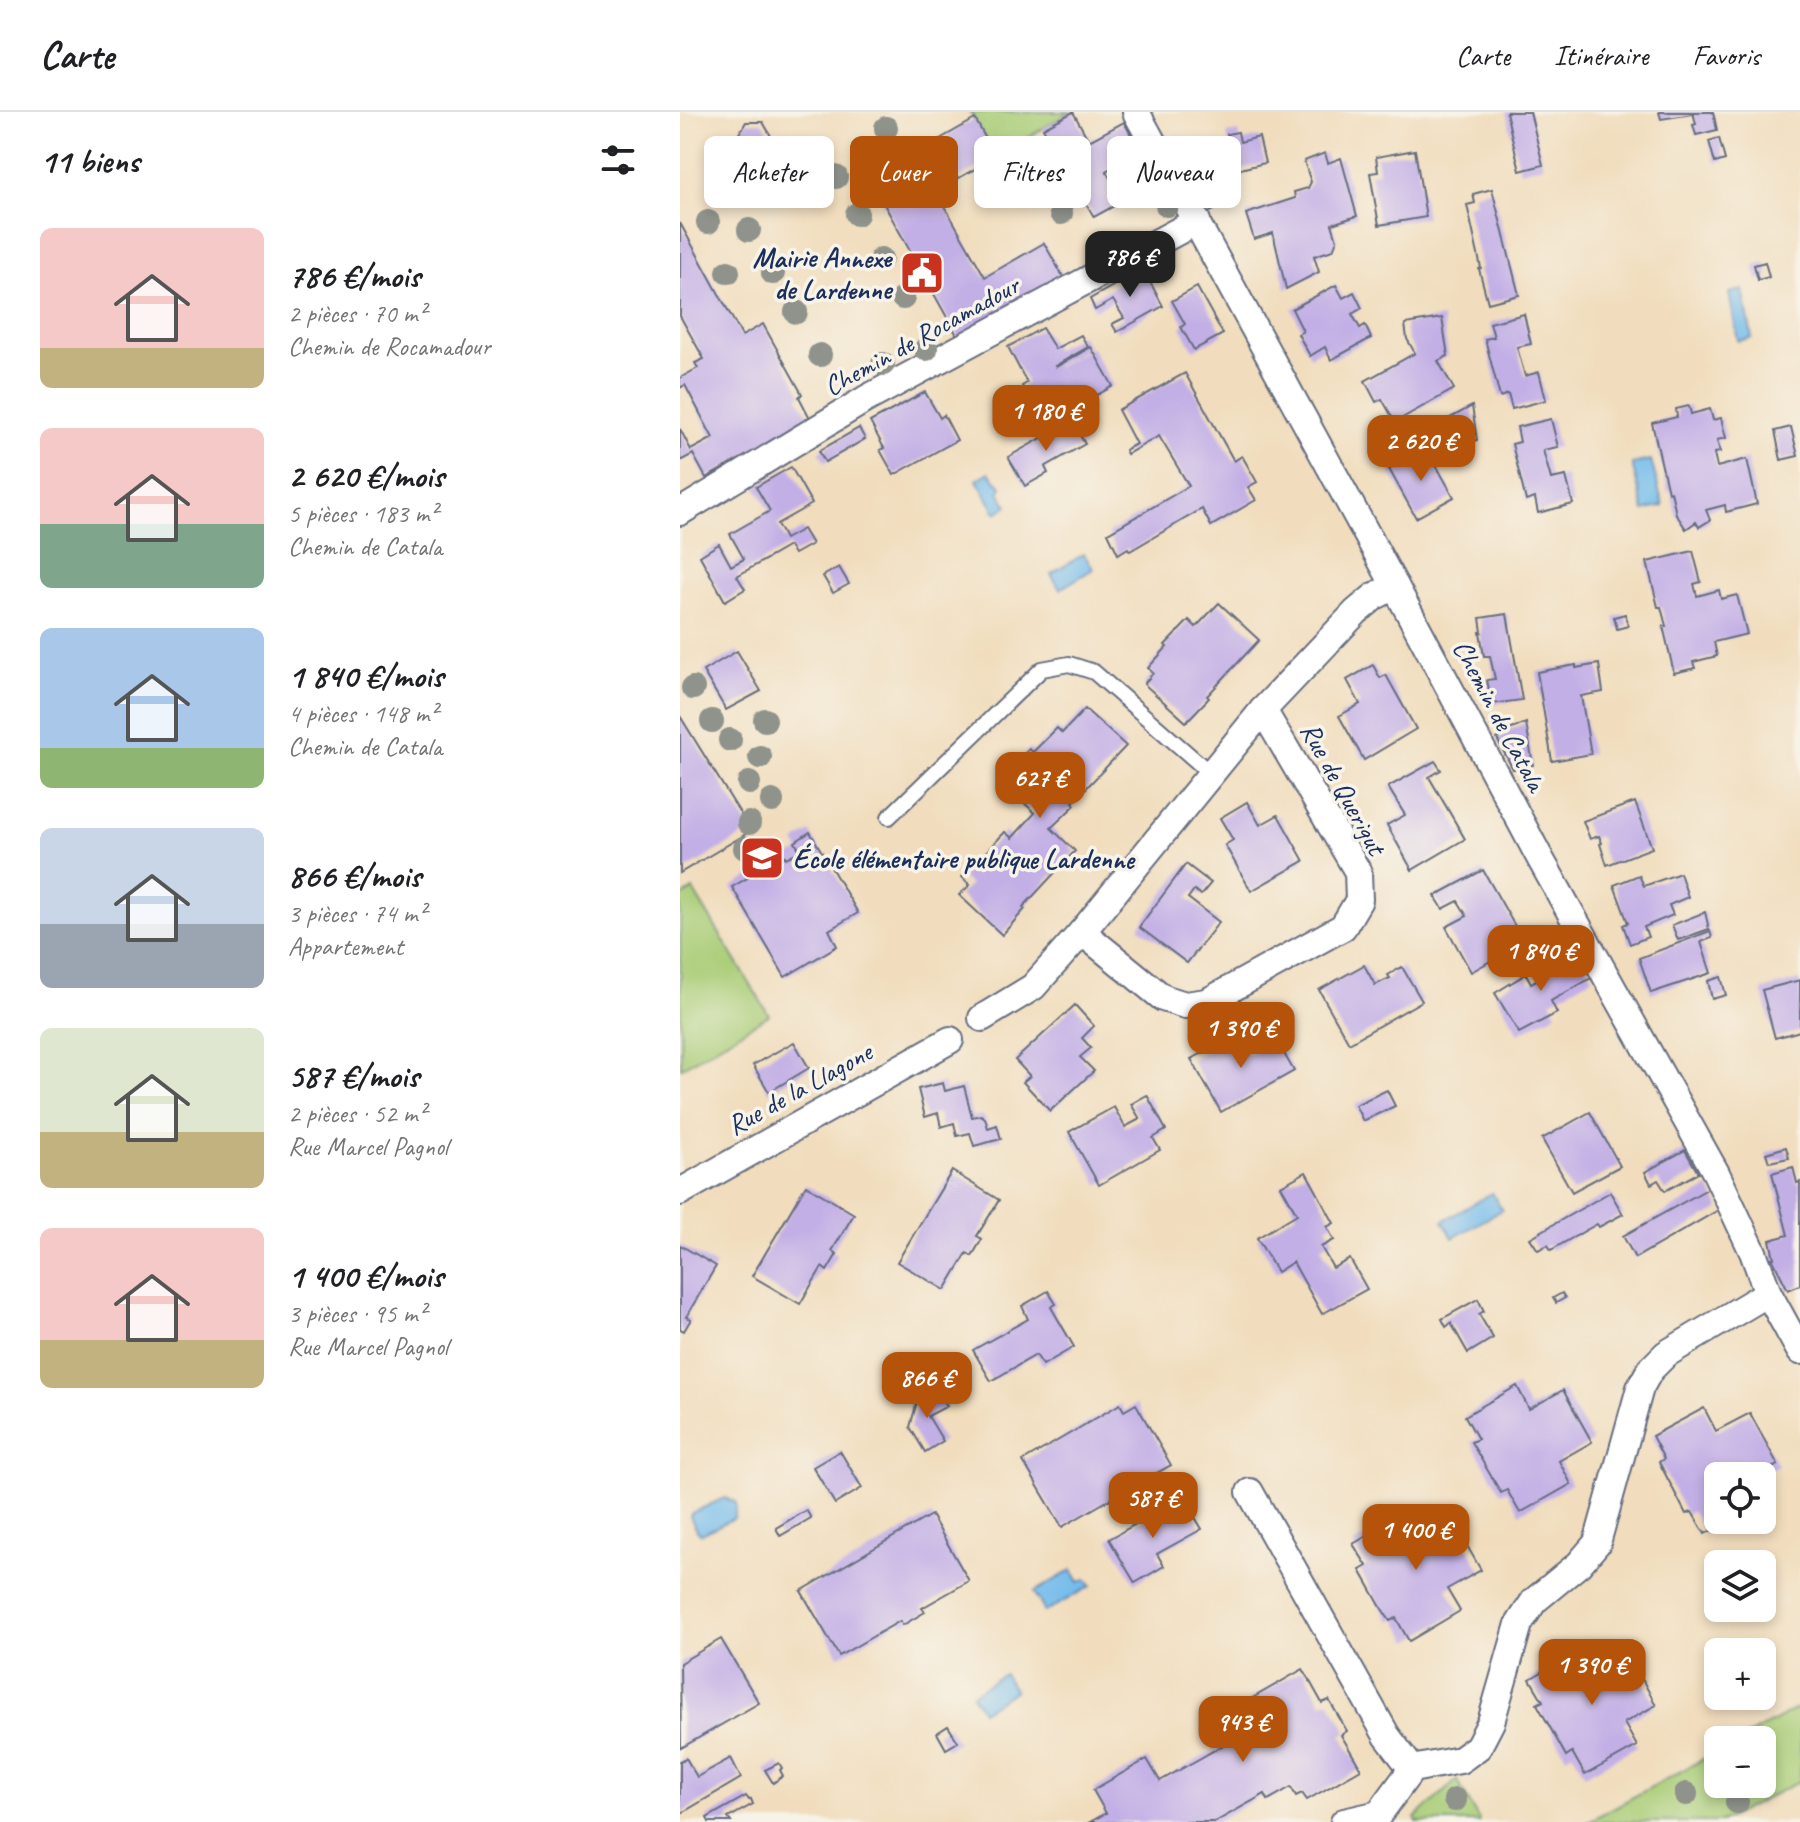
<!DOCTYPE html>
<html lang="fr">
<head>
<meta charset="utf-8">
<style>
	body { margin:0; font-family:Caveat,sans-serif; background:#f6f6f6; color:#202124; height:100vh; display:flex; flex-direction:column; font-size:30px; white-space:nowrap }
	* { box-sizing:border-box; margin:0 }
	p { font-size:26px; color:#757577 }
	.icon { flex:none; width:44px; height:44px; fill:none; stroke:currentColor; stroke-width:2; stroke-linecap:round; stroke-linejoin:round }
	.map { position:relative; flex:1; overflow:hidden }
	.panel { display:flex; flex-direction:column; background:#fff; width:680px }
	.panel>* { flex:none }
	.hud { position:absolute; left:24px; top:24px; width:760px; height:72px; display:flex; gap:16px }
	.tools { position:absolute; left:1024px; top:1350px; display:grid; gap:16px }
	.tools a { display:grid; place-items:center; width:72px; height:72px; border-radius:12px; background:#fff; box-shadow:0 4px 12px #0003; font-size:40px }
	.price { position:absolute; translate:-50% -68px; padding:0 18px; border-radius:16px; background:#b45309; color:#fff; font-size:26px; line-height:52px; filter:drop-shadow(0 2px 4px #0008) }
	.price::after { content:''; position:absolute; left:50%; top:48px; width:24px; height:18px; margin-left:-12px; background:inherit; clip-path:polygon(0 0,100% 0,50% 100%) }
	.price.selected { background:#222; color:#fff }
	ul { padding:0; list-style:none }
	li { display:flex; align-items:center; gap:24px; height:200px; padding:0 40px }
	li span { display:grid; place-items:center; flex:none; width:224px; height:160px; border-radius:12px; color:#555 }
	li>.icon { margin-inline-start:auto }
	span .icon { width:96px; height:96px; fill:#fffc; stroke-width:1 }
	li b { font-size:34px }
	h2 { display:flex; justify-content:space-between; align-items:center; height:96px; padding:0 40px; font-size:34px }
	.chip { padding:0 28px; border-radius:12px; background:#fff; box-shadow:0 4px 12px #0003; font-size:28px; line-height:72px }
	.chip.selected { background:#b45309; color:#fff }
	header { display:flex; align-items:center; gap:48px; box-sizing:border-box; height:112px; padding:0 40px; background:#fff; border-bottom:2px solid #e0e0e0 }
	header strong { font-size:38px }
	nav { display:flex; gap:44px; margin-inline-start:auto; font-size:28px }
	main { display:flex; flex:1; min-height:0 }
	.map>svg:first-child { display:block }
	.green { fill:#a8cc75; stroke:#627e6a; stroke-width:2 }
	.water { fill:#73bbeb; stroke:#4775a4; stroke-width:2 }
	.building { fill:#c2afe6 }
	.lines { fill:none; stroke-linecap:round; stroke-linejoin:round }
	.service-casing { stroke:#666c7f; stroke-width:18 }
	.minor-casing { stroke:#666c7f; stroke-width:30 }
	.service { stroke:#fff; stroke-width:14 }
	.minor { stroke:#fff; stroke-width:26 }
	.tree { fill:#8f938c }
	.labels { text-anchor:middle; stroke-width:7; stroke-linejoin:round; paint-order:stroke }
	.poi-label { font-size:28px; font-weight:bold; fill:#1b2f5e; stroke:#f7f3e8; text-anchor:end }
	.street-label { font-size:28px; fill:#1b2f5e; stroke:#f7f3e8 }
</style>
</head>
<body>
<header>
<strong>Carte</strong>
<nav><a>Carte</a><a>Itinéraire</a><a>Favoris</a></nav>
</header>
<main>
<section class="panel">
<h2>11 biens<svg class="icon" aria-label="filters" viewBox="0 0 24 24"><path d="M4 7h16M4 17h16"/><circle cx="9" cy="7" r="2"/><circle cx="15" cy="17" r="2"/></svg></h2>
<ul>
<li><span style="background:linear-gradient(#f6c9c9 75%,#c2b280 0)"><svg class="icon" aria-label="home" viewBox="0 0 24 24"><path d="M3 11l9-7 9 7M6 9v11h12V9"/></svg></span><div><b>786 €/mois</b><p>2 pièces · 70 m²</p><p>Chemin de Rocamadour</p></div></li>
<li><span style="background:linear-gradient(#f6c9c9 60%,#7fa58c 0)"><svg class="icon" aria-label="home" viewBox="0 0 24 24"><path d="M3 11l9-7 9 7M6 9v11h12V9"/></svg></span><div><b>2 620 €/mois</b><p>5 pièces · 183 m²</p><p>Chemin de Catala</p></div></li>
<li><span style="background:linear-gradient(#a9c7e8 75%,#8fb573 0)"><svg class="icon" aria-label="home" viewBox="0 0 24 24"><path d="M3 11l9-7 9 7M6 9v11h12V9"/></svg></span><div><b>1 840 €/mois</b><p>4 pièces · 148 m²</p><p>Chemin de Catala</p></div></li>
<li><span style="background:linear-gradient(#c9d6e8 60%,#9aa5b1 0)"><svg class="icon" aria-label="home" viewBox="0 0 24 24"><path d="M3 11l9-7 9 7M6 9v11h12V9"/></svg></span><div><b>866 €/mois</b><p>3 pièces · 74 m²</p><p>Appartement</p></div></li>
<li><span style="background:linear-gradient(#dfe7d0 65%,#c2b280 0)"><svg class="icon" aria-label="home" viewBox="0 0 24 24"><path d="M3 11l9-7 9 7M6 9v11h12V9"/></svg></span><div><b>587 €/mois</b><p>2 pièces · 52 m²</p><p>Rue Marcel Pagnol</p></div></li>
<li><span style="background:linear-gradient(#f6c9c9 70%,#c2b280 0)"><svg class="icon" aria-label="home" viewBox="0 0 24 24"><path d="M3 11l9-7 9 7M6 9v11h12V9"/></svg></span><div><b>1 400 €/mois</b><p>3 pièces · 95 m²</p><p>Rue Marcel Pagnol</p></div></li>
</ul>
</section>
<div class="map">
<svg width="1120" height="1710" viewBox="0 0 1120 1710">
	<rect width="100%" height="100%" fill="#f7f3e8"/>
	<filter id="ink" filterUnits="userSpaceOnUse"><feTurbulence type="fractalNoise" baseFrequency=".0125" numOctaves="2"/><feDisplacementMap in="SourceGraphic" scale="16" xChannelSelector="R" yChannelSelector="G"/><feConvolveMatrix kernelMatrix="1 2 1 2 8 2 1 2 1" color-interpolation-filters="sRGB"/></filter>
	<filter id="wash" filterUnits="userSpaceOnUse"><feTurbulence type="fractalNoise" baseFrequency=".006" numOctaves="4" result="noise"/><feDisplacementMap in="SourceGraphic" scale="32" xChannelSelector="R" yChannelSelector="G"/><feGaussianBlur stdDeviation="1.8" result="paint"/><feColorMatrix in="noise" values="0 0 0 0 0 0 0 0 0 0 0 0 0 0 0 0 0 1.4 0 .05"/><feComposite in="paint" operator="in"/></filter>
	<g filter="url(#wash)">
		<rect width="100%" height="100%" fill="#f1ddbd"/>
		<g class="green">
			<polygon points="290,0 390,0 316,45"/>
			<polygon points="13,778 89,903 1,956 0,786"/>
			<polygon points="1120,1595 1120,1669 1041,1710 907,1710 1038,1639 1038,1672 1082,1672 1082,1628 1059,1628"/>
			<polygon points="777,1668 800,1710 737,1710 735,1706"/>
		</g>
		<g class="water">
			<polygon points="1063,178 1072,226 1058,229 1049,181"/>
			<polygon points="971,348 983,394 964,399 952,352"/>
			<path d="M 309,360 C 313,367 320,371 322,376 L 319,380 L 328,394 L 316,401 L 297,368 Z"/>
			<polygon points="404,442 413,457 380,477 371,462"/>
			<polygon points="812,1081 822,1098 773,1126 763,1109"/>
			<path d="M 44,1386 C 63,1391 55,1392 54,1406 L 22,1422 L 18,1420 L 10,1405 L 12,1401 Z"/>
			<polygon points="392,1458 399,1470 406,1467 411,1474 365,1500 354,1480"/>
			<polygon points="324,1562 335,1579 302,1599 292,1582"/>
		</g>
		<g id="blocks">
			<g class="building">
				<polygon points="393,0 409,29 444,10 460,40 426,59 443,89 414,105 363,16"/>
				<polygon points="826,0 850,0 863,53 840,59"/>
				<polygon points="979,0 1012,0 1013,2 981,7"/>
				<polygon points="1013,0 1033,0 1037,18 1016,23 1013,13 1016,12"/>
				<polygon points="295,7 316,45 256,79 305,165 364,131 385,168 279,227 190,67"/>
				<polygon points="66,10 83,10 92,26 81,40 66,39 57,25"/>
				<polygon points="558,20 560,30 579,25 585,51 556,58 547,22"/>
				<polygon points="1039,26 1045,48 1035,51 1029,29"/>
				<polygon points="735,38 746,105 699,113 690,61 698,60 696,45"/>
				<polygon points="645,41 648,51 661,46 677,104 652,112 657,128 653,138 634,144 639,160 606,177 593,121 574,127 566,102 615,86 614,80 628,76 631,70 624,49"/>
				<polygon points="812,77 839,183 808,191 799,157 801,156 787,93 795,91 793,82"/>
				<polygon points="533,84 539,95 525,103 519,91"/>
				<polygon points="0,111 62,224 83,212 122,282 119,285 131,308 26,366 13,342 0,349 0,317 11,338 33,326 5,273 0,276 0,266 18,256 15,251 24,247 0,204"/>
				<polygon points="1085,150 1089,165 1078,168 1074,153"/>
				<polygon points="463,157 483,194 437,220 432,212 444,206 433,188 415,198 410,187"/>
				<polygon points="656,173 663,186 674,180 682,196 672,202 680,216 685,213 691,226 651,248 645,235 630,244 618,222 623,219 612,197"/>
				<polygon points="517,175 543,222 514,238 501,215 505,212 492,189"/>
				<polygon points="844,202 851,232 837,235 845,264 859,260 866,288 832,297 828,282 820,285 805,227 814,225 810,211"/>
				<polygon points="762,206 768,244 758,249 774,277 715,310 702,287 696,290 685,269 735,241 727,227 725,212"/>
				<polygon points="362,216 375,237 401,223 408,235 375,254 376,255 411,235 433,274 390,298 377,275 351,290 342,274 347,271 328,235"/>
				<polygon points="505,261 554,349 562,344 577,370 568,375 576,388 531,414 522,397 450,439 448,436 438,442 428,421 509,374 479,324 447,342 445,338 456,332 438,298"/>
				<polygon points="245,280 260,306 264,303 277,328 214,363 200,338 204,336 190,310"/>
				<polygon points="792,294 797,328 779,338 763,310"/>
				<polygon points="1009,294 1011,302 1030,297 1033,308 1041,306 1046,326 1037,328 1040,340 1034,341 1037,355 1067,347 1077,392 1046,400 1045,393 1026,398 1030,408 1019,415 1016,410 1006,417 996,402 991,379 988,380 972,311 997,305 996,297"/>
				<polygon points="871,307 878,335 863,338 871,367 886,364 893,392 858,401 855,386 846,389 832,332 840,330 837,315"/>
				<polygon points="392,309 405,332 365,355 368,361 345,374 328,345"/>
				<polygon points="1111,315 1118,344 1101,348 1095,319"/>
				<polygon points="179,316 185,327 145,350 139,339"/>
				<polygon points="747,337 774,385 736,406 709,357"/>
				<polygon points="111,355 132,392 97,412 105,427 123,417 132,432 114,442 109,434 57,464 65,477 45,489 20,444 39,432 51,454 64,447 50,422 90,399 76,375"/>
				<polygon points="1013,439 1021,470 1014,472 1017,484 1039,478 1041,487 1057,483 1067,522 1034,530 1037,544 1013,550 1015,556 994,561 983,514 986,514 981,495 978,495 967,450"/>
				<polygon points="159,455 169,472 153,481 143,464"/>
				<polygon points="539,491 579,528 527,584 529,586 506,610 464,572 473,561 468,556 487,535 485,533 509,508 516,515"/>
				<polygon points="827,502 842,588 812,592 807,568 815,567 810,544 804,544 800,520 802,520 800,506"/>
				<polygon points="945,502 948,514 937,517 934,505"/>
				<polygon points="57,539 81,579 46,598 23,559"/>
				<polygon points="919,552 923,580 901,584 911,642 872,649 857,560 896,553 896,556"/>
				<polygon points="693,553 700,566 706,563 736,617 684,648 659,604 680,592 667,568"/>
				<polygon points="405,597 446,634 393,690 395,693 371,716 395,739 343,795 345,797 322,823 279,783 290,773 282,765 325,720 332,726 355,701 329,677 348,656 339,648 349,637 353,640 377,616 382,621"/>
				<polygon points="0,604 71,719 0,761"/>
				<polygon points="846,611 853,653 833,657 817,627 828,621 827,619"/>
				<polygon points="755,649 761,658 749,665 785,727 732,758 707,713 725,703 708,675"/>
				<polygon points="567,690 580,713 598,703 624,749 571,779 545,733 553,728 540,706"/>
				<polygon points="955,690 972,736 927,753 920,732 922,731 919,724 910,727 903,709"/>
				<polygon points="130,720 178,801 149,818 157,834 105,865 52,775 105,744 106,746 120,739 115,730"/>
				<polygon points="506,752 531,771 521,783 514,778 508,786 539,810 507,851 459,815"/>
				<polygon points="803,758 844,830 791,860 766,815 787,804 778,789 763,797 755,784"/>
				<polygon points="1000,761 1008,785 989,793 993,803 964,815 968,825 950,832 943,813 948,811 934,773 959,763 964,774"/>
				<polygon points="1025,800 1029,817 998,828 992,813"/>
				<polygon points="1030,819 1032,826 1021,830 1031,861 971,881 959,846"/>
				<polygon points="900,842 913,865 871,889 877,901 839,921 815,881 846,862 851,871"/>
				<polygon points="684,853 695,873 710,866 708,863 722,855 742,889 669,931 639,878"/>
				<polygon points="1041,865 1046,883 1032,887 1028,869"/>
				<polygon points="1120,868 1120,919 1095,926 1082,878"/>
				<polygon points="395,893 414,914 402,926 411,936 400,945 414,959 370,999 343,970 350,964 335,948"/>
				<polygon points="556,923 568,943 582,935 580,932 594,924 614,959 541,1000 511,947"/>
				<polygon points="114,930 129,956 89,980 73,953"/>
				<polygon points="263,971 265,979 284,974 292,1005 301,1003 305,1006 308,1016 317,1013 321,1027 294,1034 290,1021 277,1024 274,1011 261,1015 258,1001 245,1005 238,977"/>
				<polygon points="707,978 715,994 683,1009 675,993"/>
				<polygon points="467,983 486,1018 473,1026 480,1038 419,1073 389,1020 434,995 445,1015 460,1007 451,992"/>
				<polygon points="910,1000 940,1054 892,1080 862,1027"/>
				<polygon points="1106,1035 1109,1046 1089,1050 1086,1041"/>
				<polygon points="1005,1038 1018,1061 985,1079 978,1068 971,1072 965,1060"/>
				<polygon points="1113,1055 1117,1071 1120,1070 1120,1173 1108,1178 1092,1146 1094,1146 1090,1128 1108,1123 1092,1061"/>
				<polygon points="272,1059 319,1088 297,1124 302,1127 292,1144 287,1141 265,1178 217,1150"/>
				<polygon points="626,1060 654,1111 647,1115 654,1128 641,1135 653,1156 670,1147 687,1177 642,1202 613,1150 597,1160 577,1126 617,1102 601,1074"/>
				<polygon points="126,1073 174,1102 152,1139 157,1142 147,1159 142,1155 120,1192 72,1164"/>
				<polygon points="1029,1076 1040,1097 955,1146 943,1124"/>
				<polygon points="930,1080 943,1102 919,1115 917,1112 871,1138 868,1133 858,1138 850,1126"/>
				<polygon points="0,1133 36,1154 6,1205 11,1207 4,1219 0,1217"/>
				<polygon points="368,1179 376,1192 371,1195 394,1235 363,1253 356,1243 311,1269 293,1238 348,1207 342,1194"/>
				<polygon points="882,1181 885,1186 876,1191 873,1186"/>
				<polygon points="798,1187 804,1199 799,1202 813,1226 788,1241 771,1211 766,1215 762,1207"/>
				<polygon points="837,1274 849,1297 883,1278 912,1330 879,1349 891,1372 840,1401 827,1378 821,1381 791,1330 798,1327 785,1304"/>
				<polygon points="256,1276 267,1294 248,1304 263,1329 245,1340 230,1315 238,1286"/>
				<polygon points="440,1292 444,1299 456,1292 491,1353 466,1367 468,1371 449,1383 446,1378 382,1415 343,1349"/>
				<polygon points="1024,1296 1036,1319 1070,1301 1098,1353 1076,1364 1038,1364 1038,1408 1051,1408 1025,1422 1012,1400 1006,1402 979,1350 984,1347 972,1324"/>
				<polygon points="160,1339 182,1376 155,1392 133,1355"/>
				<polygon points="493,1391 500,1403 510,1397 522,1417 477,1442 484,1454 455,1471 429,1427"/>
				<polygon points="126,1398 131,1406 100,1424 96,1416"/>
				<polygon points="725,1402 738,1425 771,1406 801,1458 767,1477 780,1499 729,1529 716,1506 710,1509 702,1497 680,1458 687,1454 673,1432"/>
				<polygon points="251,1403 289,1469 242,1496 245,1500 223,1513 220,1509 159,1544 121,1479"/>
				<polygon points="41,1527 79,1591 1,1636 0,1551"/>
				<polygon points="901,1537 914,1560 948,1541 976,1593 944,1611 957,1634 905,1663 892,1640 886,1644 857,1592 863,1589 850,1567"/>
				<polygon points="623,1557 642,1591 649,1588 667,1619 661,1623 681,1657 627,1688 622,1681 616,1684 611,1675 588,1688 585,1682 535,1710 410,1710 426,1701 413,1678 467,1647 480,1669 582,1611 569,1588"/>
				<polygon points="268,1614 278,1630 266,1637 257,1621"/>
				<polygon points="6,1646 17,1665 51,1646 61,1666 0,1702 0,1649"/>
				<polygon points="99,1651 102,1656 100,1658 103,1664 93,1671 85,1658"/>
				<polygon points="66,1684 69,1688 71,1687 73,1692 48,1706 51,1710 29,1710 27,1706"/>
			</g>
		</g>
	</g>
	<g filter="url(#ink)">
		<use href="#blocks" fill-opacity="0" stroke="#666c7f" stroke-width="2"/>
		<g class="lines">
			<g class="service-casing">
				<polyline id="service" points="209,705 362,557 389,552 414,560 530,661"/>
			</g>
			<g class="minor-casing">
				<g id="minor">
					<polyline points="456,0 715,474 861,748 1036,1061 1073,1140 1088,1181 1120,1239"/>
					<polyline points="0,400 186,287 517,109"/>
					<polyline points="402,820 483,886 505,893 527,890 663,815 679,788 678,760 583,598"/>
					<polyline points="302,906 353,875 402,820 583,598 676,500 695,484 715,474"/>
					<polyline points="0,1080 270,928"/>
					<polyline points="570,1380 707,1624 732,1657"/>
					<polyline points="664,1710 699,1702 732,1657 780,1648 798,1635 811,1610 839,1512 854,1489 899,1452 917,1431 960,1276 970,1258 986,1242 1088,1181"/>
				</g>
			</g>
			<use href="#service" class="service"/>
			<use href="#minor" class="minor"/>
		</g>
		<g class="tree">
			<circle cx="206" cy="16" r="12"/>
			<circle cx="350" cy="43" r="12"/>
			<circle cx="156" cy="65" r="12"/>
			<circle cx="364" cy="74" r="12"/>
			<circle cx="487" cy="93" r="12"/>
			<circle cx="381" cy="101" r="12"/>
			<circle cx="177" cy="102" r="12"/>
			<circle cx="28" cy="110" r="12"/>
			<circle cx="69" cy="118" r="12"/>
			<circle cx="201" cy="147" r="12"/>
			<circle cx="48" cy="160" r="12"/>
			<circle cx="93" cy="161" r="12"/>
			<circle cx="223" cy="186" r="12"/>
			<circle cx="116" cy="200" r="12"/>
			<circle cx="246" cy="237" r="12"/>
			<circle cx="140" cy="243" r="12"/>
			<circle cx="203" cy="252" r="12"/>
			<circle cx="13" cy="576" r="12"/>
			<circle cx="85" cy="608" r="12"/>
			<circle cx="32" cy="609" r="12"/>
			<circle cx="50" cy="628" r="12"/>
			<circle cx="80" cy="645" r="12"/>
			<circle cx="69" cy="671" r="12"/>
			<circle cx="92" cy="689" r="12"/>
			<circle cx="69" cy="711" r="12"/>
			<circle cx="65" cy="736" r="12"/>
			<circle cx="1006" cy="1682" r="12"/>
			<circle cx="775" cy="1688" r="12"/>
			<circle cx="1057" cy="1690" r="12"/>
		</g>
	</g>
	<defs>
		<g id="civic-square" transform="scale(2.3)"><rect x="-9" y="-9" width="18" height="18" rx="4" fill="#c8321e" stroke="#f7f3e8"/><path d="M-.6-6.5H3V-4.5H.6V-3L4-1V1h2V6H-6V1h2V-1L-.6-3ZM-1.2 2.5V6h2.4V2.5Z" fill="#fff"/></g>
		<g id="school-square" transform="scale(2.3)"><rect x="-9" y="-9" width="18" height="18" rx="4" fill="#c8321e" stroke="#f7f3e8"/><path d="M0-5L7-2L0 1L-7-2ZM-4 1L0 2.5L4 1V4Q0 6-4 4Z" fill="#fff"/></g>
	</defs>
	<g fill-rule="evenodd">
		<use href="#civic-square" x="242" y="161"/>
		<use href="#school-square" x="82" y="746"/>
	</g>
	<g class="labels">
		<g class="poi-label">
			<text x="211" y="155">Mairie Annexe<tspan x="211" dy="32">de Lardenne</tspan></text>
			<text x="113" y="756" text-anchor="start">École élémentaire publique Lardenne</text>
		</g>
		<g class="street-label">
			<text transform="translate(241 223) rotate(-29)" y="10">Chemin de Rocamadour</text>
			<text transform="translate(820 603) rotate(62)" y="10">Chemin de Catala</text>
			<text transform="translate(664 676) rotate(61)" y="10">Rue de Querigut</text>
			<text transform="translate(119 976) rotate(-29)" y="10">Rue de la Llagone</text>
		</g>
	</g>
</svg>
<div class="tools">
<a><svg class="icon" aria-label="locate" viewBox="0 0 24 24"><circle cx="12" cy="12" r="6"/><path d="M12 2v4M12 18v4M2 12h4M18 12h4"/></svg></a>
<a><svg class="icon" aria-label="layers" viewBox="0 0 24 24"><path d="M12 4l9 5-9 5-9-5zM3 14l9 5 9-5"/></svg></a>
<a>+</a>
<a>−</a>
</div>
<b class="price selected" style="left:450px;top:187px">786 €</b>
<b class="price" style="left:366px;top:341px">1 180 €</b>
<b class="price" style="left:741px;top:371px">2 620 €</b>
<b class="price" style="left:360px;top:708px">627 €</b>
<b class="price" style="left:861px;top:881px">1 840 €</b>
<b class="price" style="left:561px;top:958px">1 390 €</b>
<b class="price" style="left:247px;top:1308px">866 €</b>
<b class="price" style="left:473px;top:1428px">587 €</b>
<b class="price" style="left:736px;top:1460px">1 400 €</b>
<b class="price" style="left:912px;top:1595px">1 390 €</b>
<b class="price" style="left:563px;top:1652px">943 €</b>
<div class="hud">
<a class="chip">Acheter</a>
<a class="chip selected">Louer</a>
<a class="chip">Filtres</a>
<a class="chip">Nouveau</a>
</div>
</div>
</main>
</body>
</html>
